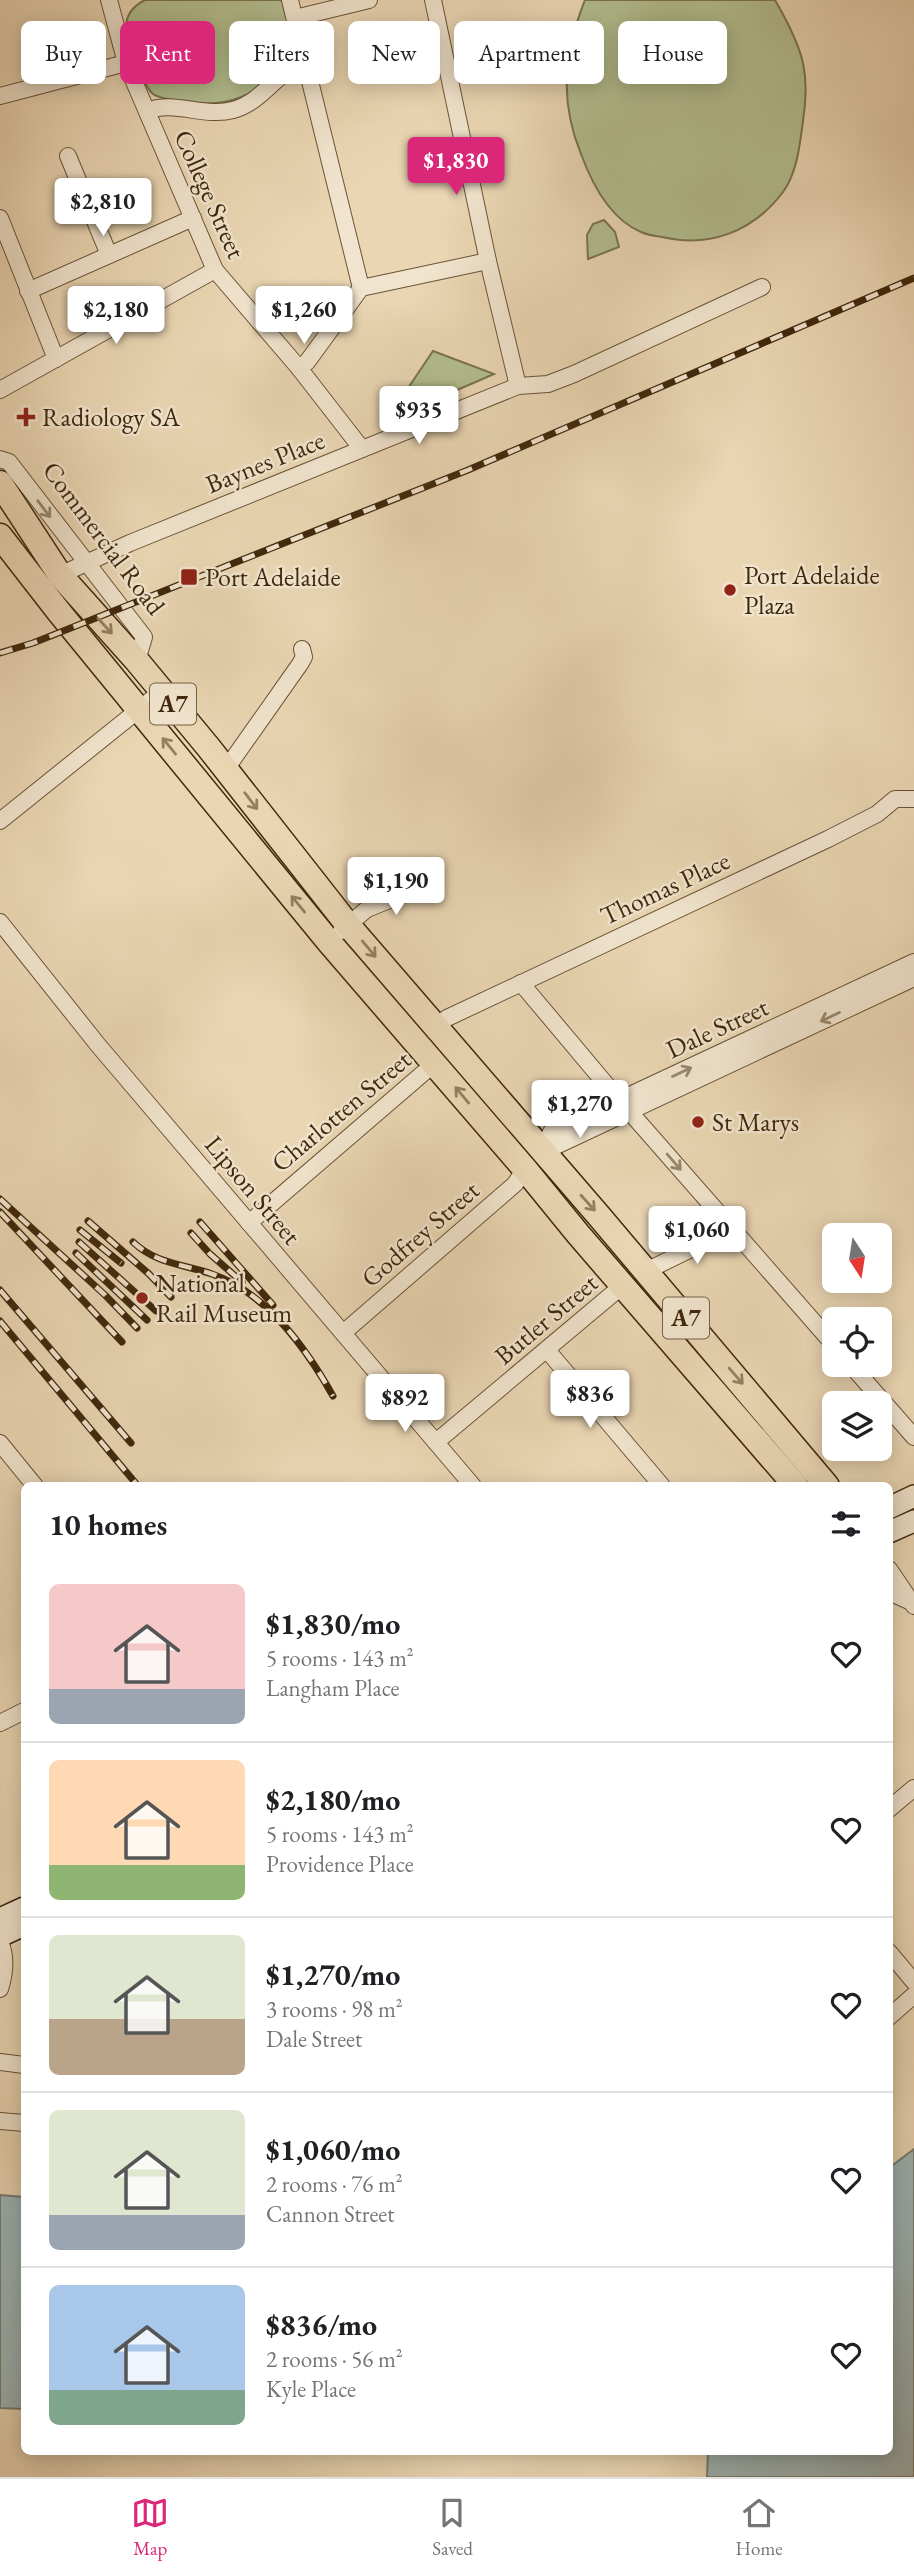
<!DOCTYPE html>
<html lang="en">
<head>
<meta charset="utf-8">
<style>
	body { margin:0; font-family:"EB Garamond",serif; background:#f6f6f6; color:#202124; height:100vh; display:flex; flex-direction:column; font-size:26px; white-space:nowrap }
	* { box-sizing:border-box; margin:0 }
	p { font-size:23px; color:#757577 }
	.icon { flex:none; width:38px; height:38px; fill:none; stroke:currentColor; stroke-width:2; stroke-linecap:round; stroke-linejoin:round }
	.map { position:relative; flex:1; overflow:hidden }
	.details { position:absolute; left:21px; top:1482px; width:872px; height:973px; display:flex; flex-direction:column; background:#fff; border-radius:10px; box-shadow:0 4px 18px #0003 }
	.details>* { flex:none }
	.top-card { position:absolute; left:21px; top:21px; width:873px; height:63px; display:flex; gap:14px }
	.needle { width:46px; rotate:168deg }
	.buttons { position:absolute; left:822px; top:1223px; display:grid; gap:14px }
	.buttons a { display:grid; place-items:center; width:70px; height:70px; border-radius:10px; background:#fff; box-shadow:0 4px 18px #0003; font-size:35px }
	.price { position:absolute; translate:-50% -60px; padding:0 16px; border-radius:7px; background:#fff; color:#222; font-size:23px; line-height:46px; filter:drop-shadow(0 2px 4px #0008) }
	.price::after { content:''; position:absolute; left:50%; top:42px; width:21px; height:16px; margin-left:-10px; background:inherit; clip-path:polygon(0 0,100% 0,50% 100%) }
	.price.selected { background:#db2777; color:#fff }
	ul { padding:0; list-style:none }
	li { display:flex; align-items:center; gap:21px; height:175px; padding:0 28px }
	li+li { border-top:2px solid #e0e0e0 }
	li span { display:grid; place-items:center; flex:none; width:196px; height:140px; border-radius:10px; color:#555 }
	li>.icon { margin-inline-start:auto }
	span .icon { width:84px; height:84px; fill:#fffc; stroke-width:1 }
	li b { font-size:30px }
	h2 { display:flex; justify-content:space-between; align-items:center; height:84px; padding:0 28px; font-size:30px }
	.pill { padding:0 24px; border-radius:10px; background:#fff; box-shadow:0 4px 18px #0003; font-size:24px; line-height:63px }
	.pill.selected { background:#db2777; color:#fff }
	.tabs { display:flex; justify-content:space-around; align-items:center; height:98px; border-top:2px solid #e0e0e0; background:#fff; font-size:19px; color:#757577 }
	.tabs a { display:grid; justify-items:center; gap:4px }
	.tabs .selected { color:#db2777 }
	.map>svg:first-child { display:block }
	.green { fill:#b3be8f; stroke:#7a734e; stroke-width:2 }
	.water { fill:#9db6b8; stroke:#787d73; stroke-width:2 }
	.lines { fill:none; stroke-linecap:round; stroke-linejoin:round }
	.street-casing { stroke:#6a5436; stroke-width:18 }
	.secondary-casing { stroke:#40280c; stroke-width:24 }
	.primary-casing { stroke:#40280c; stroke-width:27 }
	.street { stroke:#f1e4ce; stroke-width:16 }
	.secondary { stroke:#f1e4ce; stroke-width:21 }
	.primary { stroke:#ead6b3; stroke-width:24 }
	.rail-casing { stroke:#40280c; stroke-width:7 }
	.rail { stroke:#f1e4ce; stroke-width:4.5; stroke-dasharray:13; stroke-linecap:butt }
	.oneway { stroke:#98866d }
	.oneway2 { stroke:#957f60 }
	.poi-dot { fill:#8f2418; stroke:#f1e4ce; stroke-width:2.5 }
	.labels { text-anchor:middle; stroke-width:5; stroke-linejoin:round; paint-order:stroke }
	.shield { fill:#f1e4ce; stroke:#756046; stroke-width:2 }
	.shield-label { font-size:24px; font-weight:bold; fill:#40280c }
	.street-label { font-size:26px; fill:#40280c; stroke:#f1e4ce }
	.poi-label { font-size:26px; fill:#40280c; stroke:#f1e4ce; text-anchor:start }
</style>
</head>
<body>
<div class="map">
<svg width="914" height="2477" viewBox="0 0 914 2477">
	<rect width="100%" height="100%" fill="#ead6b3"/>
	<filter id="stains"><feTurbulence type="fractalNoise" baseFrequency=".00286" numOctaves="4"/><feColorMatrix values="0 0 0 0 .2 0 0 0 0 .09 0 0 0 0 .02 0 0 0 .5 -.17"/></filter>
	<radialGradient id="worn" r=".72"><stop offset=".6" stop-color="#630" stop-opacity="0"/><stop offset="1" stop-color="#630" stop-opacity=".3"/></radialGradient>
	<g class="green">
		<path d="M 145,0 L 282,0 L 291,33 L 290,55 C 261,96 228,110 179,101 C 171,99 160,99 153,94 C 144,87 124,35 126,25 C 127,13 135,5 145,0 Z"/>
		<path d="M 585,0 L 775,0 C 786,19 798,41 803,63 C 807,82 806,102 803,121 C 800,144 797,173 783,192 C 753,232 709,248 662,237 C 655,236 647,235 641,232 C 610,219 592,184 581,154 C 559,100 564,53 585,0 Z"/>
		<polygon points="604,220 615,232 619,247 588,259 587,235 593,224"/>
		<polygon points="433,351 494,374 386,421"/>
	</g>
	<g class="water">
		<polygon points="914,2149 914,2477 707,2477 708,2452 889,2452 889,2168"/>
		<polygon points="0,2195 24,2197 24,2409 0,2408"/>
	</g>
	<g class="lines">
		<g class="street-casing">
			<g id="street">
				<polyline points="109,0 126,63 215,270 299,368 362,449"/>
				<polyline points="290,0 361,288"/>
				<polyline points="433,0 488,261 518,386"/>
				<polyline points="295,18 369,0"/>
				<polyline points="0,96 126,63"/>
				<path d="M 147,111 C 174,100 205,118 233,110 C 263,102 277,71 305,61"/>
				<polyline points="68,156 109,255"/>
				<polyline points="0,218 56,359"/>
				<polyline points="28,291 193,218"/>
				<polyline points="299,368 307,362 361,288 488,261"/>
				<polyline points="0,390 215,270"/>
				<polyline points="0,459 9,462 144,637 137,661"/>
				<polyline points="60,575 130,543 518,386 548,384 574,374 762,287"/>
				<polyline points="226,769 300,664 304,657 302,649"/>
				<polyline points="0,821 162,691"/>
				<polyline points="0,922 98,1045 473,1486"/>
				<polyline points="341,931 367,909 427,885"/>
				<polyline points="521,983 620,1101"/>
				<polyline points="435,1027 447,1018 828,839 877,814 895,799 914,799"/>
				<polyline points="629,1111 835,1346"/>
				<polyline points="543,1152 551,1132 914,962"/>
				<polyline points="543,1152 914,978"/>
				<polyline points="249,1223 435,1063"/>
				<polyline points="646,1271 732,1229"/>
				<polyline points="343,1333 515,1184 525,1169"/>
				<polyline points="547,1350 662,1486"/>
				<polyline points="851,1365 914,1437"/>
				<polyline points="436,1442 622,1286"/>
				<polyline points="0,1443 35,1486"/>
				<polyline points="889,1569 914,1606"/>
				<polyline points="889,1592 909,1601"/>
				<polyline points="0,1723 24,1711"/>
				<polyline points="889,1809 914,1788"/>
				<path d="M 0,1942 C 7,1957 5,1973 0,1989"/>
				<polyline points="889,1952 914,1982"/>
				<polyline points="889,2017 914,1995"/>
				<polyline points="0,2062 24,2065"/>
				<polyline points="0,2121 24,2123"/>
			</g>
		</g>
		<g class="secondary-casing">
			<g id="secondary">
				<polyline points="889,1508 914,1496"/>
				<polyline points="889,1532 914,1521"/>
				<polyline points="0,1919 24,1908"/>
				<polyline points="0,1936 24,1925"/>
			</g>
		</g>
		<g class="primary-casing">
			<g id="primary">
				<polyline points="0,483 60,575 137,661 209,748 348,925 599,1216 827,1486"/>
				<polyline points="0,536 59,612 329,942 525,1169 578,1234 796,1486"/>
			</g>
		</g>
		<use href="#street" class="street"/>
		<use href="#secondary" class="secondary"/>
		<use href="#primary" class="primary"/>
		<g class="rail-casing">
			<g id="rail">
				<polyline points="0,653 33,643 468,470 914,278"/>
				<polyline points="0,1199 105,1295 137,1328"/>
				<polyline points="0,1212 122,1342"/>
				<polyline points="88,1221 149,1274 171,1297"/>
				<polyline points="200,1222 273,1305"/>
				<polyline points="80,1230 121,1263"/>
				<polyline points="191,1233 210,1254 242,1282"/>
				<polyline points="79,1242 156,1311"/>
				<path d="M 133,1242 C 156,1264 183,1264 212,1274 C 267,1293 306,1348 333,1396"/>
				<polyline points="76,1253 147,1320"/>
				<polyline points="0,1290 131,1443"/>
				<polyline points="0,1321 138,1486"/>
			</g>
		</g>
		<use href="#rail" class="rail"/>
	</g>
	<defs><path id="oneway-shaft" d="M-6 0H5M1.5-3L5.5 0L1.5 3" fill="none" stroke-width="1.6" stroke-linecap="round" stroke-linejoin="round" transform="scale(1.75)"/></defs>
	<g class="oneway">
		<use href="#oneway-shaft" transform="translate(44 509) rotate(53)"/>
		<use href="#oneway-shaft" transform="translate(830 1017) rotate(154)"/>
		<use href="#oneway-shaft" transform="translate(682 1072) rotate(-25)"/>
		<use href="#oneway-shaft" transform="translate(674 1162) rotate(49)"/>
	</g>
	<g class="oneway2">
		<use href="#oneway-shaft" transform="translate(105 626) rotate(48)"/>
		<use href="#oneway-shaft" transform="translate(169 746) rotate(-129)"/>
		<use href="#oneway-shaft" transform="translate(251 801) rotate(53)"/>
		<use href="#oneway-shaft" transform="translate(298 904) rotate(-129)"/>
		<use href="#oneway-shaft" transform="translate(369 949) rotate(50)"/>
		<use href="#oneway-shaft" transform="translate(462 1095) rotate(-130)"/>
		<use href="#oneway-shaft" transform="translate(588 1203) rotate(48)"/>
		<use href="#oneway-shaft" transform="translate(736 1376) rotate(49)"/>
	</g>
	<g class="poi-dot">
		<path d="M22.5 406.5h7v7h7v7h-7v7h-7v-7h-7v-7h7z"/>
		<rect x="180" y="568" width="18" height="18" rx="3.5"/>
		<circle cx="730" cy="590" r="7"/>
		<circle cx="698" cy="1122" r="7"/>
		<circle cx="142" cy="1298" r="7"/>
	</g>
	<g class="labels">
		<g class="shield">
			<rect x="150" y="683.5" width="46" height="41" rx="5"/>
			<rect x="663" y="1297.5" width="46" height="41" rx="5"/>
		</g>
		<g class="shield-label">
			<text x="173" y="712">A7</text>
			<text x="686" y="1326">A7</text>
		</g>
		<g class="street-label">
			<text transform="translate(210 194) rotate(66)" y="9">College Street</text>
			<text transform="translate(265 462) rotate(-22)" y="9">Baynes Place</text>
			<text transform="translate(104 538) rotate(53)" y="9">Commercial Road</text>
			<text transform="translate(665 888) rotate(-25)" y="9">Thomas Place</text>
			<text transform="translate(717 1028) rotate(-25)" y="9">Dale Street</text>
			<text transform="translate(341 1111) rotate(-40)" y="9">Charlotten Street</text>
			<text transform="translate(253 1190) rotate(50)" y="9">Lipson Street</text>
			<text transform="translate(420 1234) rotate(-41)" y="9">Godfrey Street</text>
			<text transform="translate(546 1319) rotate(-40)" y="9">Butler Street</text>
		</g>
		<g class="poi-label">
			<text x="42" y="426">Radiology SA</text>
			<text x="744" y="584">Port Adelaide<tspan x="744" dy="30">Plaza</tspan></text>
			<text x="205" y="586">Port Adelaide</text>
			<text x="712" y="1131">St Marys</text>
			<text x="156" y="1292">National<tspan x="156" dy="30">Rail Museum</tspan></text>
		</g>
	</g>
	<rect width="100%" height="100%" filter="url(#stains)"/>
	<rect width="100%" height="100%" fill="url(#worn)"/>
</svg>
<div class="buttons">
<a><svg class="needle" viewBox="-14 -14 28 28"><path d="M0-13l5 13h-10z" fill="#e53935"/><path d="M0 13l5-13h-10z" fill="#757577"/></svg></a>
<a><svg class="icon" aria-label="locate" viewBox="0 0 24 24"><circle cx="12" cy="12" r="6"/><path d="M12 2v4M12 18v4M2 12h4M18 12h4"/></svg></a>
<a><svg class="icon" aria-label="layers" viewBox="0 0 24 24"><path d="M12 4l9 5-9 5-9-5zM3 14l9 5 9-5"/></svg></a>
</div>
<b class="price selected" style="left:456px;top:197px">$1,830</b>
<b class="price" style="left:103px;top:238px">$2,810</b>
<b class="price" style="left:116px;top:346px">$2,180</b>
<b class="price" style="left:304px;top:346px">$1,260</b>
<b class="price" style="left:419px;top:446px">$935</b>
<b class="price" style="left:396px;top:917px">$1,190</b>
<b class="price" style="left:580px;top:1140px">$1,270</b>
<b class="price" style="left:697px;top:1266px">$1,060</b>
<b class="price" style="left:590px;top:1430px">$836</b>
<b class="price" style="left:405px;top:1434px">$892</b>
<div class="top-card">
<a class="pill">Buy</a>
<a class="pill selected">Rent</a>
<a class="pill">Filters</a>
<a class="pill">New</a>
<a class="pill">Apartment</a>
<a class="pill">House</a>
</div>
<section class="details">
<h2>10 homes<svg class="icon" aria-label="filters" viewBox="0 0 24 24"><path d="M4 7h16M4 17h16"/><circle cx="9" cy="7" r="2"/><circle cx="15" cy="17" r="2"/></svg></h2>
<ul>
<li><span style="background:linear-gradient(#f6c9c9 75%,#9aa5b1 0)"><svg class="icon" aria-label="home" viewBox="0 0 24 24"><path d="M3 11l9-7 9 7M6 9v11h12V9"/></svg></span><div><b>$1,830/mo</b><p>5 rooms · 143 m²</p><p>Langham Place</p></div><svg class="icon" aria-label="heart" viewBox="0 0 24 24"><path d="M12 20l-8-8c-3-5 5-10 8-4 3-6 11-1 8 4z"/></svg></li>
<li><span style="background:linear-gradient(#ffd9b3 75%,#8fb573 0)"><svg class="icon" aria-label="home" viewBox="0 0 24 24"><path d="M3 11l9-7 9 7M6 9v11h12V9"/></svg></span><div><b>$2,180/mo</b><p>5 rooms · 143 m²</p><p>Providence Place</p></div><svg class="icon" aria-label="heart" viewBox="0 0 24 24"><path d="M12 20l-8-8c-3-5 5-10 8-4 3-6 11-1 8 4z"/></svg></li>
<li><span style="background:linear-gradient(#dfe7d0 60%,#b9a48a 0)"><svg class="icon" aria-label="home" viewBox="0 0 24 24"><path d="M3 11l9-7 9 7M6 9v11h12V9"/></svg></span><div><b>$1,270/mo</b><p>3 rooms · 98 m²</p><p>Dale Street</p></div><svg class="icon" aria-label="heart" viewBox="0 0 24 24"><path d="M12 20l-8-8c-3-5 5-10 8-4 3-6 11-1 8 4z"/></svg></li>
<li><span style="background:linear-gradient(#dfe7d0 75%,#9aa5b1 0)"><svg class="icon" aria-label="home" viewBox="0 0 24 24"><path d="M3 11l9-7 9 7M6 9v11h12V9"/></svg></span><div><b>$1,060/mo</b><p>2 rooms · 76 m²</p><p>Cannon Street</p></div><svg class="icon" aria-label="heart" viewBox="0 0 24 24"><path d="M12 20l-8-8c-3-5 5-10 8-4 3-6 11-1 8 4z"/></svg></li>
<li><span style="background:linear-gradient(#a9c7e8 75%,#7fa58c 0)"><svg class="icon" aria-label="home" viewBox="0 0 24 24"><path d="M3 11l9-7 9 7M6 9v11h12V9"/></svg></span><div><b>$836/mo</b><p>2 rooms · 56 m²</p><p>Kyle Place</p></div><svg class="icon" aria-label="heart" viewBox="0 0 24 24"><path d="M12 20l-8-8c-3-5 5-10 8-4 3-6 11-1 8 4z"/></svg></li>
</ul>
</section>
</div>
<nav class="tabs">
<a class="selected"><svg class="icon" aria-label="map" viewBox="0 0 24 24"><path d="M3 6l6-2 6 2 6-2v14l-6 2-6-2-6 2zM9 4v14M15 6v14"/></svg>Map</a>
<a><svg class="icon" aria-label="saved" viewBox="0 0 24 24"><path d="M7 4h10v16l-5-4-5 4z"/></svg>Saved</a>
<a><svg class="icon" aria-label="home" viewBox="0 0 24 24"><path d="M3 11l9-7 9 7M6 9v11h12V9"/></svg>Home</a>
</nav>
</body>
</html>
